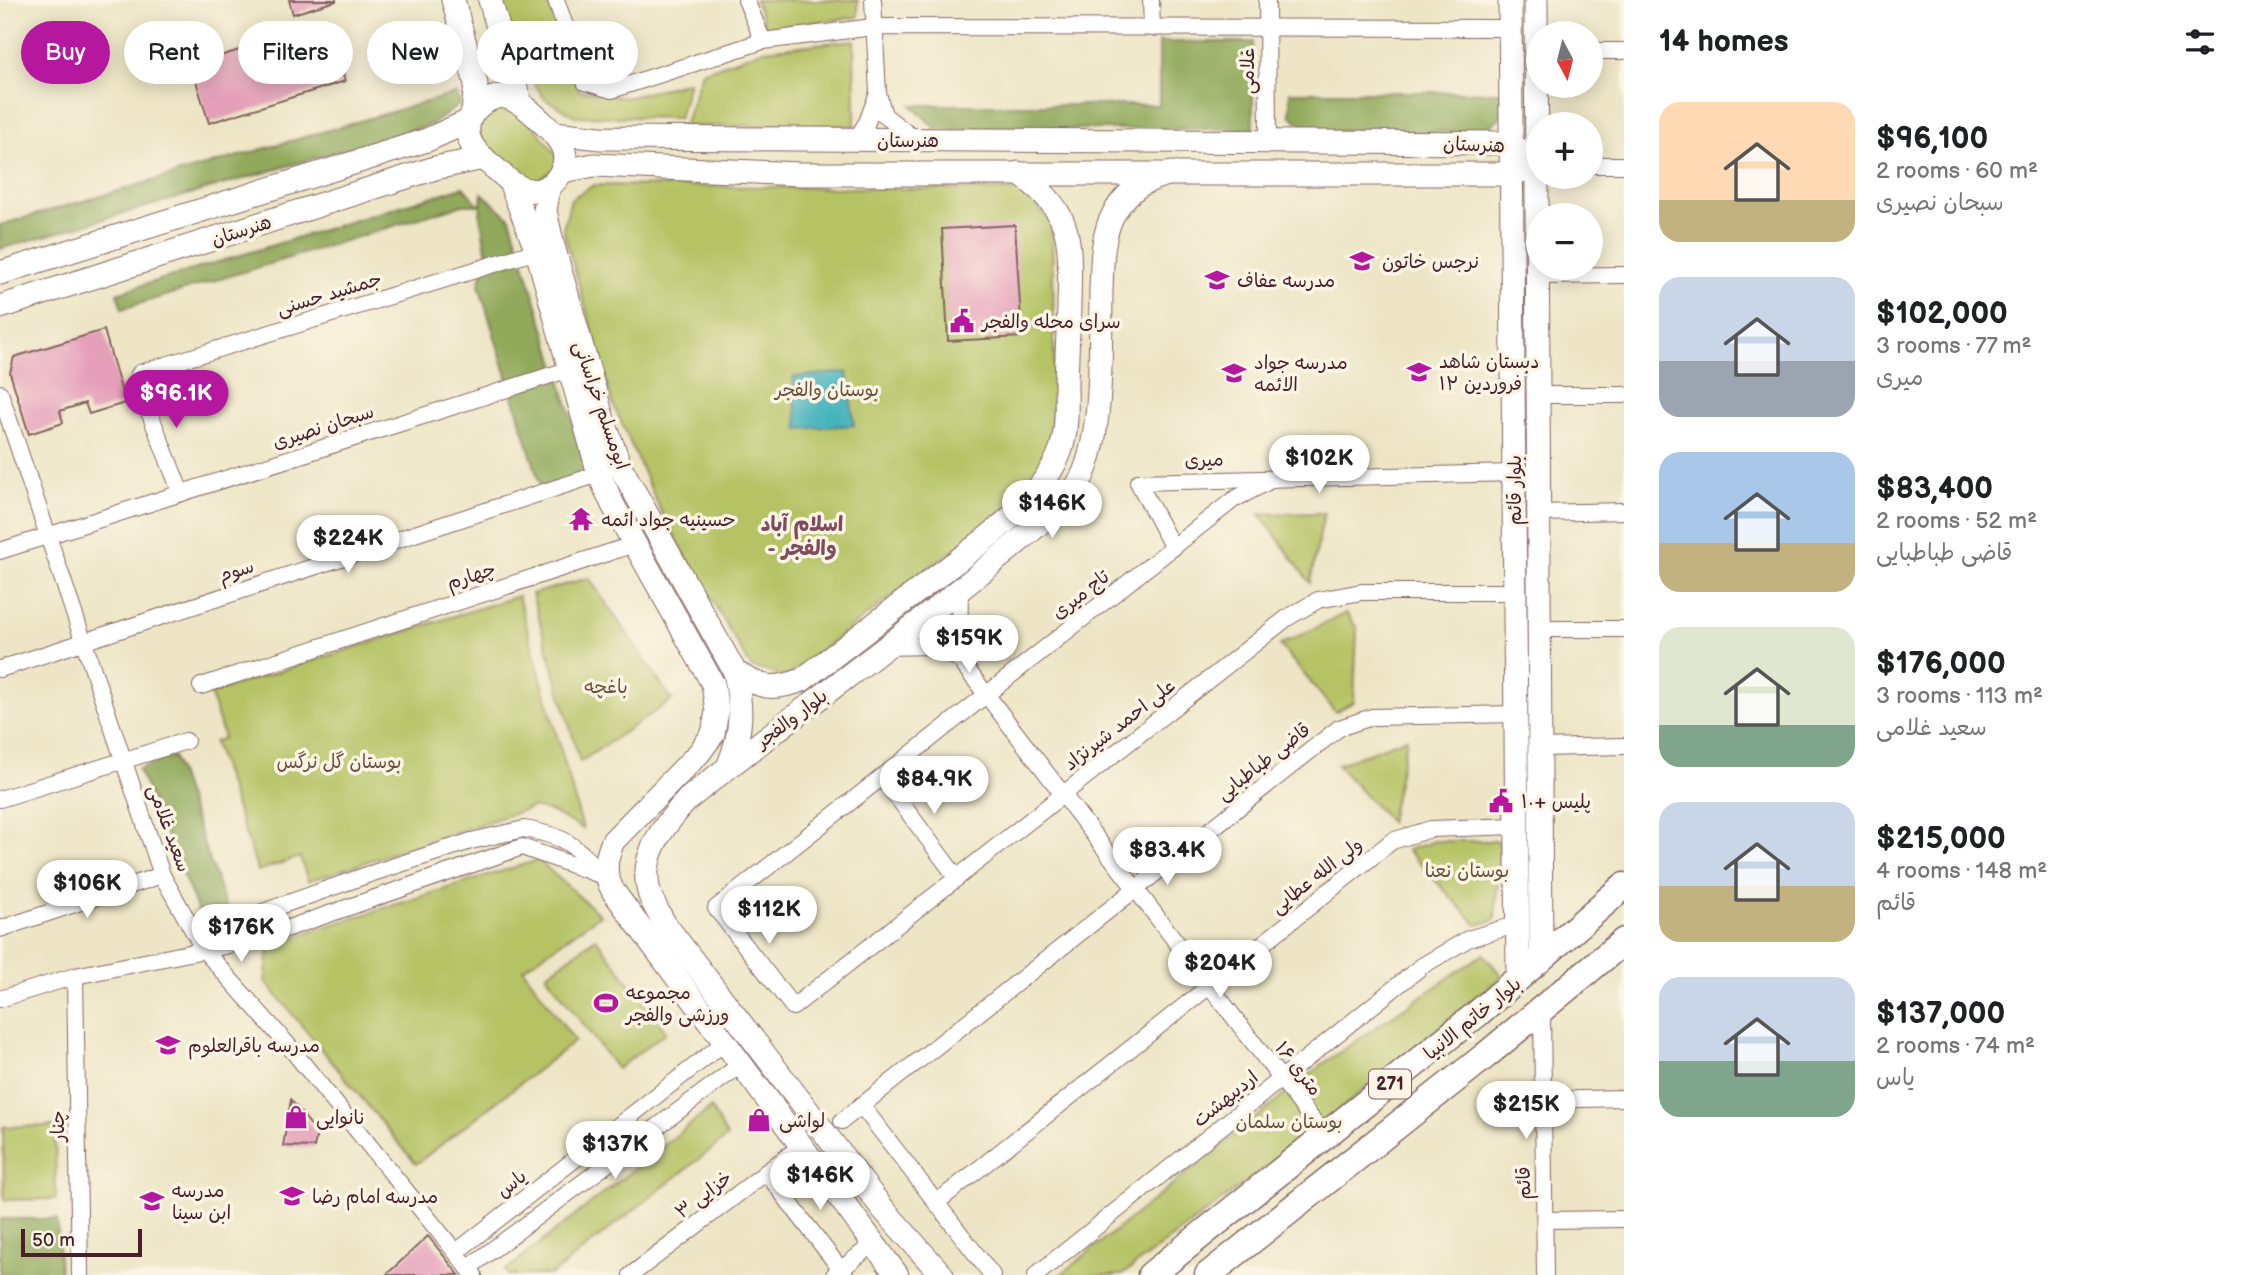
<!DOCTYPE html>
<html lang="en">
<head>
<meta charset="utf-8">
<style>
	body { margin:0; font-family:"Balsamiq Sans","Playpen Sans Arabic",sans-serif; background:#f6f6f6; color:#202124; height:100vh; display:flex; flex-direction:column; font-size:26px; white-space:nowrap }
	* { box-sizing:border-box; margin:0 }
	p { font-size:23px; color:#757577 }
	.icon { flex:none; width:38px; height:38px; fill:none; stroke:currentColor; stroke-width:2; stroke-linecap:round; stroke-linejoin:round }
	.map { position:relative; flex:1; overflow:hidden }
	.details { display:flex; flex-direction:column; background:#fff; width:630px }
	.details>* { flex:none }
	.hud { position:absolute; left:21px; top:21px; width:665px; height:63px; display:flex; gap:14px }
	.needle { width:46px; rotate:173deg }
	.tools { position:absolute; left:1526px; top:21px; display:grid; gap:14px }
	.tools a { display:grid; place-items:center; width:77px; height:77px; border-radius:50%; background:#fff; box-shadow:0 4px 18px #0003; font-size:35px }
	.scale { position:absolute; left:21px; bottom:18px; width:121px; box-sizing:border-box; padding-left:7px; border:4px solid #4a1f2b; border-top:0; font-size:19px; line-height:24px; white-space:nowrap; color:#4a1f2b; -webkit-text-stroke:5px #fcf5e5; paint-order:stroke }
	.price { position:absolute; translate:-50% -60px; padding:0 16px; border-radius:24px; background:#fff; color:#222; font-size:23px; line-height:46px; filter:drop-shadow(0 2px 4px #0008) }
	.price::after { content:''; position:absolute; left:50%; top:42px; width:21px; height:16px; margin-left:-10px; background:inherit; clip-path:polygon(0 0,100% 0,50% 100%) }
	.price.current { background:#b5179e; color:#fff }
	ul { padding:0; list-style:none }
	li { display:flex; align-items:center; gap:21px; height:175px; padding:0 35px }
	li span { display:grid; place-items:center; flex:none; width:196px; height:140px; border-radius:21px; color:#555 }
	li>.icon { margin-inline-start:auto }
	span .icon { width:84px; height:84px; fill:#fffc; stroke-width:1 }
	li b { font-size:30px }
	h2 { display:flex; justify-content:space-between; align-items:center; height:84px; padding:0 35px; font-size:30px }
	.tag { padding:0 24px; border-radius:32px; background:#fff; box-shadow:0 4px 18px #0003; font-size:24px; line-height:63px }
	.tag.current { background:#b5179e; color:#fff }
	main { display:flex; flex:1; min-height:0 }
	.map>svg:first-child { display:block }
	.green { fill:#b5c365; stroke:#807148; stroke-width:2 }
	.forest { fill:#90a95a; stroke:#6d6442; stroke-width:2 }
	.water { fill:#41b1bb; stroke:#466873; stroke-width:2 }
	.building { fill:#e59fb9 }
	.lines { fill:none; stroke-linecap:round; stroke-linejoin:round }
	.street-casing { stroke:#836461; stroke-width:18 }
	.secondary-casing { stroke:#836461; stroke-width:25 }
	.primary-casing { stroke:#836461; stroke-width:29 }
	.street { stroke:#fff; stroke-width:16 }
	.secondary { stroke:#fff; stroke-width:23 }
	.primary { stroke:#fff; stroke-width:26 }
	.labels { text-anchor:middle; stroke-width:7; stroke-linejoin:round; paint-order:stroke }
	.shield { fill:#fcf5e5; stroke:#7f5f63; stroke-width:2 }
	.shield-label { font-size:18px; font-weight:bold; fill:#4a1f2b }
	.street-label { font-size:19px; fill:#4a1f2b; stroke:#fcf5e5 }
	.poi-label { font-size:19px; fill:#4a1f2b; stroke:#fcf5e5; text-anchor:start }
	.park-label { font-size:19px; fill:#6a503c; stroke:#fcf5e5 }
	.neighbourhood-label { font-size:21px; font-weight:bold; fill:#804c5d; stroke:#fcf5e5 }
</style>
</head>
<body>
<main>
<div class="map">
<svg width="1624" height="1275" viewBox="0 0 1624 1275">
	<rect width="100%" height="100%" fill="#fcf5e5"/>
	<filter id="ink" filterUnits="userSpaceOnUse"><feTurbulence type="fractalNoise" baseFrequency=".0143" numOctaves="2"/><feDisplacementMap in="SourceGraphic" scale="14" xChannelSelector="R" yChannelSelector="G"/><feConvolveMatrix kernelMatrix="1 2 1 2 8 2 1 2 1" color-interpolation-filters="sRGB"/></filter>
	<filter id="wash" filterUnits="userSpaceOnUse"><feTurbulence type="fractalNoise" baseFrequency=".00686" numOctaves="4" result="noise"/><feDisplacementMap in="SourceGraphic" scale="28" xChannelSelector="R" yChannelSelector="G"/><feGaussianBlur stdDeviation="1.57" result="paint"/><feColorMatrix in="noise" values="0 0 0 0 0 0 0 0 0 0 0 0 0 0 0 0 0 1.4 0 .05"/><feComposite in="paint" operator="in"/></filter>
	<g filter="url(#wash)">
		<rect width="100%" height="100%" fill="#ede5c5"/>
		<g class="green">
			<polygon points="502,0 547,0 579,90 626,98 689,82 679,118 575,116 545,99 519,61"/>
			<polygon points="755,0 858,0 858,17 766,28"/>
			<polygon points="854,40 855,126 684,126 702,72 764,50"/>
			<polygon points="509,104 531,122 557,156 556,167 536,182 522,180 495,155 478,135 478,126 486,111"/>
			<polygon points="594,185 1023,190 1052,223 1055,396 1047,464 1008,508 786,677 751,667 663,516 613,404 563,229 571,199"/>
			<polygon points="1324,513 1310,583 1260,514"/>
			<polygon points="589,578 672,700 580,762 532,594"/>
			<polygon points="518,596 583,829 552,812 533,807 308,881 300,857 258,871 214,742 224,738 210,693"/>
			<polygon points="1346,613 1357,628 1354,702 1335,712 1280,645"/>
			<polygon points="1407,738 1390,821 1390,822 1337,765"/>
			<polygon points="1435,841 1500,841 1495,920 1477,925 1407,850"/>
			<polygon points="538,860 600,915 523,969 575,1041 416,1164 265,981 270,944"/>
			<polygon points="596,938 666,1032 617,1069 546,975"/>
			<polygon points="1483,954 1502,976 1305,1138 1122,1275 1060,1275 1324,1063"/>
			<polygon points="711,1108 727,1137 551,1275 508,1275 505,1271"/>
			<polygon points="55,1126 56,1199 4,1200 3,1127"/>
		</g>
		<g class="forest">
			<polygon points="1159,42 1253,42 1253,129 936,129 911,105 1159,105"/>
			<polygon points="1290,92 1502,92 1502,115 1484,132 1311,132 1290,115"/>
			<polygon points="457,93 460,104 433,124 0,249 0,225"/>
			<polygon points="463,187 479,205 462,205 122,309 117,293"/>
			<polygon points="482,193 510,218 590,477 542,491 479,285 487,255 480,216"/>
			<polygon points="173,756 227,910 201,918 138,769"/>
			<polygon points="0,1219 57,1219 60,1275 0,1275"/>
		</g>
		<polygon class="water" points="847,372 854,425 798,429 793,377"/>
		<g id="blocks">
			<g class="building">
				<polygon points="289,0 336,0 336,1 293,14"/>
				<polygon points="327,23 345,81 209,123 191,65"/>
				<polygon points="1015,225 1022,337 948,341 942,229"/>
				<polygon points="104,330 125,403 89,414 85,403 60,411 63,423 29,434 10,373 14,357"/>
				<polygon points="291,1100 317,1133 314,1147 283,1146"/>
				<polygon points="428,1236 459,1275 386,1275"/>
			</g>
		</g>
	</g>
	<g filter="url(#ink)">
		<use href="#blocks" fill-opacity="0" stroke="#836461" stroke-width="2"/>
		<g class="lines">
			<g class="street-casing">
				<g id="street">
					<polyline points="556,0 585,82 612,90 763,41 873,27 1510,28"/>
					<polyline points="746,0 763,41"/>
					<polyline points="873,0 878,93 884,115 916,140"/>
					<polyline points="1151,0 1152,28"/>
					<polyline points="1267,0 1268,142"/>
					<polyline points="1591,51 1624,51"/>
					<polyline points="856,140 867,122 878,93"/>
					<polyline points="1591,165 1624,165"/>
					<polyline points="1537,276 1624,275"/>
					<polyline points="0,393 162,875 204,950 288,1045 474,1275"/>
					<polyline points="1538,395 1624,395"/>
					<polyline points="1277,477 1233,500 716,908 793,1007 1287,618 1318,600 1362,592 1515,592"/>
					<polyline points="181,493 139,386 137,378 140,373 537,251"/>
					<polyline points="1539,513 1624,511"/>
					<polyline points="1173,548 1138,482 1514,473"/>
					<polyline points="0,551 570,369"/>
					<polyline points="1539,629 1624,629"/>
					<polyline points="886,647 932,646 959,659 960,589"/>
					<polyline points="959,659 1325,1136"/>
					<polyline points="0,669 599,474"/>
					<polyline points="201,686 635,544"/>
					<polyline points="1540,748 1624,746"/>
					<polyline points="882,777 957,878"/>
					<polyline points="0,799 186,741"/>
					<path d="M 524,829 C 570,837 574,846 606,877 L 522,847 L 254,940 L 204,950 L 246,918 L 367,875 L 471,841 Z"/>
					<polyline points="0,929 162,875"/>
					<polyline points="75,976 80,1275"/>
					<polyline points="0,999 75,976 204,950"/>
					<polyline points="1542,1008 1545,1275"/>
					<polyline points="1543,1100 1624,1098"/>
					<polyline points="861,1105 992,1275"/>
					<polyline points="842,1121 1339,728 1372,717 1516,714"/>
					<polyline points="766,1172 845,1275"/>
					<polyline points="936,1203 1392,841 1431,829 1517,826"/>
					<polyline points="1545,1220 1624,1219"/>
					<polyline points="456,1252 724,1043"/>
					<polyline points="468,1268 740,1065"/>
					<polyline points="631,1275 801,1146"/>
					<polyline points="834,1275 873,1244"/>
					<polyline points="1036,1275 1422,966 1468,939 1518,924"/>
				</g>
			</g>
			<g class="secondary-casing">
				<g id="secondary">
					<polyline points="453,0 476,84 473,112"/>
					<polyline points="490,0 520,102"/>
					<polyline points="1510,0 1518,980"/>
					<polyline points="1536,0 1541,961"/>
					<path d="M 500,96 C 518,99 527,108 540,120 C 556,135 574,152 560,174 C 556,182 548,188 539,190 C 522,193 509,181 497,170 C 488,162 476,154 471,143 C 460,120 478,101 500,96 Z"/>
					<polyline points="554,133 601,138 1511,143 1537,166"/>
					<polyline points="563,171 594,165 799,174 1512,174 1524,170"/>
					<path d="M 510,182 L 537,251 L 599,474 L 613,505 L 713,684 L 717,711 L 713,734 L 699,753 L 613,841 C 605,861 603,872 613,891 L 897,1275"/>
					<path d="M 549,186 L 545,211 L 553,246 L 602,417 L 620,466 L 735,672 C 742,708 743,731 728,767"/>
					<polyline points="0,273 427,140 469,121"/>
					<polyline points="0,307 435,168 484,158"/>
					<path d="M 735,672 C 761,688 772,691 802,680 C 844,648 887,615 928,583 C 972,549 1043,502 1061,449 C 1068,428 1066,403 1066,381 C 1067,356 1068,331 1069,307 C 1070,243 1076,212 1018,173"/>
					<path d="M 942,1275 L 883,1209 L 664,923 C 660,915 655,907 651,898 C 636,859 663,826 688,799 C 791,716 900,641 1001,556 C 1021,539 1070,501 1081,479 C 1104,435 1100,342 1101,291 C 1102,266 1101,236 1114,213 C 1128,189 1146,179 1172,173"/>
				</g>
			</g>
			<g class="primary-casing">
				<g id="primary">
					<polyline points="1151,1275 1477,1014 1624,886"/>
					<polyline points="1208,1275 1485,1056 1624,941"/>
				</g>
			</g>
			<use href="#street" class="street"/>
			<use href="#secondary" class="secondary"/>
			<use href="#primary" class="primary"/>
		</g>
	</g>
	<defs>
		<g id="school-bare" transform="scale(1.89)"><path d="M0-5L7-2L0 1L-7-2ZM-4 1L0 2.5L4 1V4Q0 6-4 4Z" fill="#b5179e" stroke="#fcf5e5" stroke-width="2.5" paint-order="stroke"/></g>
		<g id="civic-bare" transform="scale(1.89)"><path d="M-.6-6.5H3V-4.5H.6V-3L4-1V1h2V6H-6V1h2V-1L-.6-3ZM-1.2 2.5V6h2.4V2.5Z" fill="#b5179e" stroke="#fcf5e5" stroke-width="2.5" paint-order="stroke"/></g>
		<g id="temple-bare" transform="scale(1.89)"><path d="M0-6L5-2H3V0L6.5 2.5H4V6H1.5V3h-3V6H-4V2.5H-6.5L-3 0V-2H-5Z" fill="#b5179e" stroke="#fcf5e5" stroke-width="2.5" paint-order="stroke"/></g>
		<g id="stadium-bare" transform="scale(1.89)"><path d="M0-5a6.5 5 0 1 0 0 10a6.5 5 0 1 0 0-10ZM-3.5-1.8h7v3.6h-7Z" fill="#b5179e" stroke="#fcf5e5" stroke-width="2.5" paint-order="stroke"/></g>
		<g id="shop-bare" transform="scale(1.89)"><path d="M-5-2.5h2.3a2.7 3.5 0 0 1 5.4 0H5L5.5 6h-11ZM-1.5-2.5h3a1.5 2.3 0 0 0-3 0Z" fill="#b5179e" stroke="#fcf5e5" stroke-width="2.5" paint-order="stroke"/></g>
	</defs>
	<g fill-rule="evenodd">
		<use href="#school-bare" x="1362" y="261"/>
		<use href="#school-bare" x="1217" y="280"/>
		<use href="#civic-bare" x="962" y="321"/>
		<use href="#school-bare" x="1419" y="372"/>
		<use href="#school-bare" x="1234" y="373"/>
		<use href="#temple-bare" x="581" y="519"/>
		<use href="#civic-bare" x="1501" y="801"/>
		<use href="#stadium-bare" x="606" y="1003"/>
		<use href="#school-bare" x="168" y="1045"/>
		<use href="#shop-bare" x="296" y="1117"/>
		<use href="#shop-bare" x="759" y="1120"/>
		<use href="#school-bare" x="292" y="1196"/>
		<use href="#school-bare" x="152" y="1201"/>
	</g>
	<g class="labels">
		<rect class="shield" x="1369" y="1069.5" width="42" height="29" rx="5"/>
		<g class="shield-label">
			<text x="1390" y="1090">271</text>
		</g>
		<g class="street-label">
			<text transform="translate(1247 71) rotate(-90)" y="7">غلامی</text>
			<text x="908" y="147">هنرستان</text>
			<text transform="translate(1474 144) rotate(2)" y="7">هنرستان</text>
			<text transform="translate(241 230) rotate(-18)" y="7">هنرستان</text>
			<text transform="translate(329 293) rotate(-17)" y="7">جمشید حسنی</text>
			<text transform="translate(602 405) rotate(71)" y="7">ابومسلم خراسانی</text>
			<text transform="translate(323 426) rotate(-18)" y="7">سبحان نصیری</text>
			<text transform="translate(1204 459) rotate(-2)" y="7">میری</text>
			<text transform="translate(1514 490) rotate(-90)" y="7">بلوار قائم</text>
			<text transform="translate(236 570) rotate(-18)" y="7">سوم</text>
			<text transform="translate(471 575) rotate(-18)" y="7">چهارم</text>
			<text transform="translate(1080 594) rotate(-38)" y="7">تاج میری</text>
			<text transform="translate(791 718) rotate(-37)" y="7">بلوار والفجر</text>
			<text transform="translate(1119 724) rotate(-38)" y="7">علی احمد شیرنژاد</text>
			<text transform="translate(1263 761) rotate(-38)" y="7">قاضی طباطبایی</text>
			<text transform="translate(170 828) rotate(70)" y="7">سعید غلامی</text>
			<text transform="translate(1316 875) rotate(-38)" y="7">ولی الله عطایی</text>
			<text transform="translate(1472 1018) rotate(-39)" y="7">بلوار خاتم الانبیا</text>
			<text transform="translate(1299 1068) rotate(52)" y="7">۱۶ متری</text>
			<text transform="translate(1225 1098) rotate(-39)" y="7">اردیبهشت</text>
			<text transform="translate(57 1126) rotate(-91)" y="7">چنار</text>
			<text transform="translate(511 1183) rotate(-38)" y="7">یاس</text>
			<text transform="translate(1523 1183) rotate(-91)" y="7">قائم</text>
			<text transform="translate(703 1194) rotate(-37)" y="7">خزایی ۳</text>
		</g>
		<g class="poi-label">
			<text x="1382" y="268">نرجس خاتون</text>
			<text x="1237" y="287">مدرسه عفاف</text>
			<text x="982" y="328">سرای محله والفجر</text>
			<text x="1439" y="368">دبستان شاهد<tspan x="1439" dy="22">۱۲ فروردین</tspan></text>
			<text x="1254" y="369">مدرسه جواد<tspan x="1254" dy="22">الائمه</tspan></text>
			<text x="601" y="526">حسینیه جواد ائمه</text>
			<text x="1521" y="808">پلیس +۱۰</text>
			<text x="626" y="999">مجموعه<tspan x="626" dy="22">ورزشی والفجر</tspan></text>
			<text x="188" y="1052">مدرسه باقرالعلوم</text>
			<text x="316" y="1124">نانوایی</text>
			<text x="779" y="1127">لواشی</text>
			<text x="172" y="1197">مدرسه<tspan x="172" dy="22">ابن سینا</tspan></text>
			<text x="312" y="1203">مدرسه امام رضا</text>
		</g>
		<g class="park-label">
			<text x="827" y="396">بوستان والفجر</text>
			<text x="606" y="693">باغچه</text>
			<text x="339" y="768">بوستان گل نرگس</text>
			<text x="1467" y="877">بوستان نعنا</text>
			<text x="1289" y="1128">بوستان سلمان</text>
		</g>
		<g class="neighbourhood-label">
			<text x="802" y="531">اسلام آباد<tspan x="802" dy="24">- والفجر</tspan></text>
		</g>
	</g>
</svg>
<div class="tools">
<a><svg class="needle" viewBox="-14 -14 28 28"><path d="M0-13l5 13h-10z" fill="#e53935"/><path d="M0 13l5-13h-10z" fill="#757577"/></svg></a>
<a>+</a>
<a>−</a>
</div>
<div class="scale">50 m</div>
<b class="price current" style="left:176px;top:430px">$96.1K</b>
<b class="price" style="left:1319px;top:495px">$102K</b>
<b class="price" style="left:1052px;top:540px">$146K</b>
<b class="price" style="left:348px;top:575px">$224K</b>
<b class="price" style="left:969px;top:675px">$159K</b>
<b class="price" style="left:934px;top:816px">$84.9K</b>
<b class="price" style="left:1167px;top:887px">$83.4K</b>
<b class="price" style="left:87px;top:920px">$106K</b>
<b class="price" style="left:769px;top:946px">$112K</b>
<b class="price" style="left:241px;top:964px">$176K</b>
<b class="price" style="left:1220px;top:1000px">$204K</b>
<b class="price" style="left:1526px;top:1141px">$215K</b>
<b class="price" style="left:615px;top:1181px">$137K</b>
<b class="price" style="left:820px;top:1212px">$146K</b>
<div class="hud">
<a class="tag current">Buy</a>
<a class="tag">Rent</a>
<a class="tag">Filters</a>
<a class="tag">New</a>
<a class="tag">Apartment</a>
</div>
</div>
<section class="details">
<h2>14 homes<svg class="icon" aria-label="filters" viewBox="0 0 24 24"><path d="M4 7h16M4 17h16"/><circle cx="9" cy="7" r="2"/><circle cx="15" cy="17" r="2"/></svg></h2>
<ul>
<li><span style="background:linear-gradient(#ffd9b3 70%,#c2b280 0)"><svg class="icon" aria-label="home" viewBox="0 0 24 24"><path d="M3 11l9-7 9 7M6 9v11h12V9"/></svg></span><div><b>$96,100</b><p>2 rooms · 60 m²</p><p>سبحان نصیری</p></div></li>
<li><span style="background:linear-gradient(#c9d6e8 60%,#9aa5b1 0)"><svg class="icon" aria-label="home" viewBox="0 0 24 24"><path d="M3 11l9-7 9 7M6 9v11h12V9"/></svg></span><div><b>$102,000</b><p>3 rooms · 77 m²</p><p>میری</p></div></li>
<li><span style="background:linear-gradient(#a9c7e8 65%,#c2b280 0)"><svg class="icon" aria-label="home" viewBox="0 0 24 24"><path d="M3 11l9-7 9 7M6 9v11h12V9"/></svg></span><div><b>$83,400</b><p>2 rooms · 52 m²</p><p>قاضی طباطبایی</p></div></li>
<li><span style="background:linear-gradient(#dfe7d0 70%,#7fa58c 0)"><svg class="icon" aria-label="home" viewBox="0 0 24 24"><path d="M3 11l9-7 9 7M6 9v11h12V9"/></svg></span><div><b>$176,000</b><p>3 rooms · 113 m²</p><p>سعید غلامی</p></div></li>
<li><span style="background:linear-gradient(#c9d6e8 60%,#c2b280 0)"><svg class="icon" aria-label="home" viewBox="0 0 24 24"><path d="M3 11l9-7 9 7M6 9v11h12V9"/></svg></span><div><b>$215,000</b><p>4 rooms · 148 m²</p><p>قائم</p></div></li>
<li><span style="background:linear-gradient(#c9d6e8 60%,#7fa58c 0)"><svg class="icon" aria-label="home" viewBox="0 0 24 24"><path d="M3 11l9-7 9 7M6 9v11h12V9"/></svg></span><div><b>$137,000</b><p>2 rooms · 74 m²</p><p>یاس</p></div></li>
</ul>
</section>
</main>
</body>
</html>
